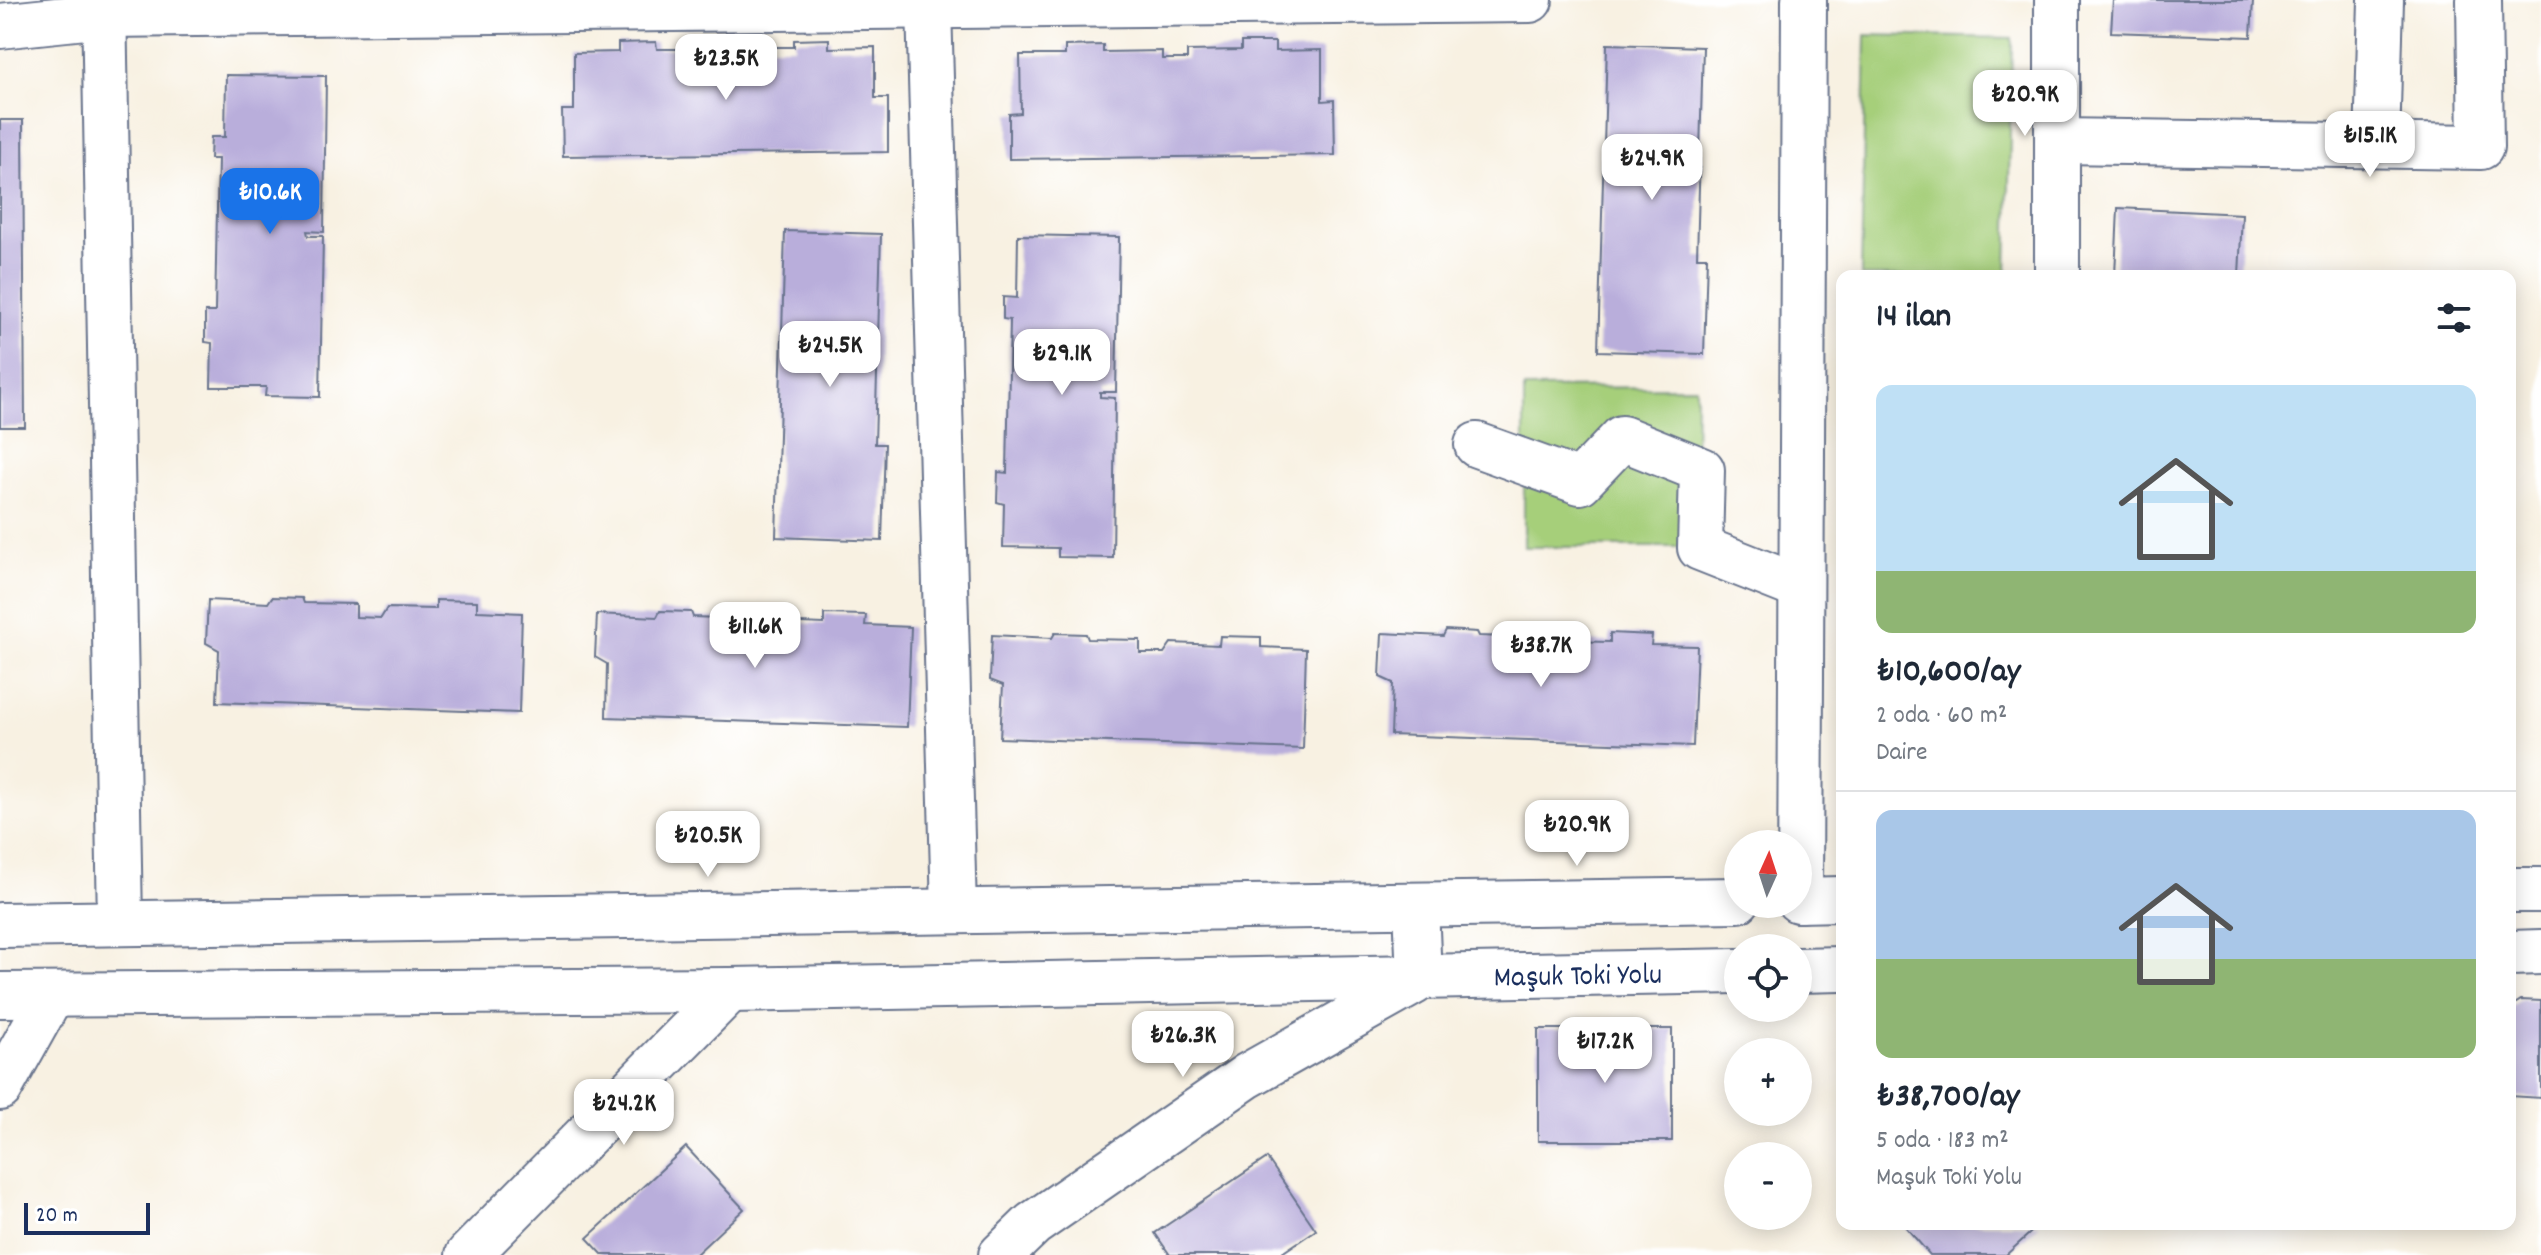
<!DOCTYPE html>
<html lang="tr">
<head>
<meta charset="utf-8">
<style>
	body { margin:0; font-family:Dekko,sans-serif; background:#f6f6f7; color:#1f2937; height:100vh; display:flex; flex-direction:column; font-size:30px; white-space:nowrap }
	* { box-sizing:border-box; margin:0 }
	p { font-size:26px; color:#747a83 }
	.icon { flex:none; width:44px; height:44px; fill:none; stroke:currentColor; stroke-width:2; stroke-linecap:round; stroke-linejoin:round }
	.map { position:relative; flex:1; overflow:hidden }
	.drawer { position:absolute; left:1836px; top:270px; width:680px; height:960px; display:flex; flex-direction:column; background:#fff; border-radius:16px; box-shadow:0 4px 20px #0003 }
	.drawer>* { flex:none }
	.needle { width:52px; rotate:3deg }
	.controls { position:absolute; left:1724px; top:830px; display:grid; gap:16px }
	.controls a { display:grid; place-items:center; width:88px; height:88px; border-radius:50%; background:#fff; box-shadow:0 4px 20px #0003; font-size:40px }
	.scale { position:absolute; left:24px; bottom:20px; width:126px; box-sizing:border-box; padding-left:8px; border:4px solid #1b2f5e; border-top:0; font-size:22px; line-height:28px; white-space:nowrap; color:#1b2f5e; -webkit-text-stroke:6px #fff; paint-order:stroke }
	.price { position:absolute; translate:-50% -68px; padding:0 18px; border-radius:16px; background:#fff; color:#222; font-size:26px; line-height:52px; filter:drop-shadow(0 2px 4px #0008) }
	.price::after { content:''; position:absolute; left:50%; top:48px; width:24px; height:18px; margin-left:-12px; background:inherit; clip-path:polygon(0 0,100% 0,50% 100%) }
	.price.on { background:#1a73e8; color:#fff }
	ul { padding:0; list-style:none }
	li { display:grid; align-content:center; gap:16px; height:424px; padding:0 40px }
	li+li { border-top:2px solid #e0e1e3 }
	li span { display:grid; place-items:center; height:248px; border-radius:16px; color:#555 }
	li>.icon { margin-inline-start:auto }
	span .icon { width:144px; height:144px; fill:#fffc; stroke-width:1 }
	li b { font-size:34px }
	h2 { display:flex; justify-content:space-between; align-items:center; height:96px; padding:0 40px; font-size:34px }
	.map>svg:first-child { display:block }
	.green { fill:#a6cf7a; stroke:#607f6c; stroke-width:2 }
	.building { fill:#b9aedb }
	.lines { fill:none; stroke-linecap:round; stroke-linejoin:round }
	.street-casing { stroke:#68738c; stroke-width:48 }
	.street { stroke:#fff; stroke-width:44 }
	.labels { text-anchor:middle; stroke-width:7; stroke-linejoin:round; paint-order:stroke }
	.street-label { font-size:30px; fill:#1b2f5e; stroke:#fff }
</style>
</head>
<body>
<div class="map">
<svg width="2541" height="1255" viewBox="0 0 2541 1255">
	<rect width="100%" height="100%" fill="#fff"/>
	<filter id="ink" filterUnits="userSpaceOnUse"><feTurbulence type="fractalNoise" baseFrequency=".0125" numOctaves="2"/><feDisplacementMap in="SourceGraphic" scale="16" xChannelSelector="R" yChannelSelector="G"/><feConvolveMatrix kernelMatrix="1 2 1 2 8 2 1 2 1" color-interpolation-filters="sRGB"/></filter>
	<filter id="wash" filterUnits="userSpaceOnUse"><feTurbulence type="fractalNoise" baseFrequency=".006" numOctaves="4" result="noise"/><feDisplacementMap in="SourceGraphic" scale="32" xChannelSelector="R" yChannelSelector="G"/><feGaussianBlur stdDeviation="1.8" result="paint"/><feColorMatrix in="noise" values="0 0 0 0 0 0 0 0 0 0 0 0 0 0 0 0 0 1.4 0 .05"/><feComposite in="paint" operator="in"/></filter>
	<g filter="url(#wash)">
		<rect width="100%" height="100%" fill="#f8f1e2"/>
		<g class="green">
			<polygon points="1866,35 2012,38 2007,276 1861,276"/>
			<polygon points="1696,387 1694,547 1524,547 1524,388"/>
		</g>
		<g id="blocks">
			<g class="building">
				<polygon points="2113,0 2253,0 2251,37 2111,32"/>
				<polygon points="829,39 829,48 875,47 875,98 888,98 888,152 563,156 562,110 574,110 574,53 618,52 618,43 656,42 657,49 715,49 715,56 740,56 740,47 794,47 794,40"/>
				<polygon points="1241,42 1275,42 1275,51 1322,50 1322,101 1334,100 1335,155 1009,159 1009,114 1021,113 1020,55 1065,55 1065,46 1103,45 1103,52 1162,51 1162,59 1187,59 1187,51 1241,50"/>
				<polygon points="1607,44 1703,47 1697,257 1707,257 1704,354 1598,351"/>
				<polygon points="226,75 326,76 324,232 307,231 308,236 323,236 320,397 265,396 266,387 211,387 212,343 205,342 205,312 215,312 218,159 210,159 211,137 225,137"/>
				<polygon points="0,120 23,120 25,427 0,427"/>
				<polygon points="2118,208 2242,214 2239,276 2115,276"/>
				<polygon points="785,231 881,234 875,444 885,444 882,541 776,537"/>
				<polygon points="1018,235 1119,237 1116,392 1100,392 1100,397 1115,398 1113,558 1058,557 1058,548 1003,547 1004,504 997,502 998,472 1007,473 1010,320 1003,319 1003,297 1017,298"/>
				<polygon points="272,597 302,598 304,603 356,604 356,617 381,618 387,608 436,609 436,600 477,601 477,611 522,613 519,713 217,702 219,650 206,643 208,600 268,603"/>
				<polygon points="660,611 691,612 693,617 745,619 745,631 769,632 775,622 824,624 824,614 866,615 865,625 911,627 907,727 606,717 607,664 595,657 597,614 657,617"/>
				<polygon points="1446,630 1477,632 1479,636 1531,638 1530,650 1555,651 1561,641 1610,642 1610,633 1652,635 1651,645 1697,646 1693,746 1391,735 1393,683 1380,677 1382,633 1443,636"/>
				<polygon points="1055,633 1086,634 1088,639 1140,640 1140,653 1164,653 1171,643 1219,645 1220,636 1261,637 1261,647 1306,649 1303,749 1000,738 1003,685 990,680 992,635 1052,638"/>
				<polygon points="2521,1000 2541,1001 2541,1098 2510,1096 2510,1007"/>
				<rect x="1538" y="1029" width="134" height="112"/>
				<polygon points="686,1147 744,1209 695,1255 603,1255 587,1238"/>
				<polygon points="1267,1158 1316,1230 1279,1255 1170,1255 1155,1233"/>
				<polygon points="1903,1224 2040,1224 2006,1255 1930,1255"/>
			</g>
		</g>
	</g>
	<g filter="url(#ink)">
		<use href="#blocks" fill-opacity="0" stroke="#68738c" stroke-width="2"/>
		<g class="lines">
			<g class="street-casing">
				<g id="street">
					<polyline points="104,0 120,923"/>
					<polyline points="929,6 954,910"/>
					<polyline points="0,26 104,15 1530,0"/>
					<polyline points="2059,141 2481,147 2479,0"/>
					<polyline points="2377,145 2381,0"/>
					<polyline points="2057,276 2057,0"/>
					<polyline points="1477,445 1580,482 1622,438 1702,470 1700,548 1801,588"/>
					<polyline points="2510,890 2541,890"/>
					<polyline points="1798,900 1842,899"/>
					<polyline points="1800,900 1804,0"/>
					<polyline points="1416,905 1419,979"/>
					<polyline points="0,925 1738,900"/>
					<polyline points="2510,953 2541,952"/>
					<polyline points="1798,970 1842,969"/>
					<path id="s1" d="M 0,995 L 730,990 L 1738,971"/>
					<polyline points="0,1088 52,995"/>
					<polyline points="468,1255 730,990"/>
					<polyline points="1001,1255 1033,1224 1247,1076 1414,982"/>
				</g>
			</g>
			<use href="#street" class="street"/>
		</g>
	</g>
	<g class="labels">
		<g class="street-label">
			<text dy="10" stroke="none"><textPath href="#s1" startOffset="1578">Maşuk Toki Yolu</textPath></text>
		</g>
	</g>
</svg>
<div class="controls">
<a><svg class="needle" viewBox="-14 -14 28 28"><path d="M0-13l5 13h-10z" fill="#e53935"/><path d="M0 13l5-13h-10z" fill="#747a83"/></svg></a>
<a><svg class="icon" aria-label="locate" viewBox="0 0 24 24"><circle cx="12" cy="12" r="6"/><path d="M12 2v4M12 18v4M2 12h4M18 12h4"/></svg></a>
<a>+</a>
<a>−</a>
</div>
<div class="scale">20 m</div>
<b class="price" style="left:726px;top:102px">₺23.5K</b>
<b class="price" style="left:2025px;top:138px">₺20.9K</b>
<b class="price" style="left:2370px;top:179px">₺15.1K</b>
<b class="price" style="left:1652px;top:202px">₺24.9K</b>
<b class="price on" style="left:270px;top:236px">₺10.6K</b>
<b class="price" style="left:830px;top:389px">₺24.5K</b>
<b class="price" style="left:1062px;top:397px">₺29.1K</b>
<b class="price" style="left:755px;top:670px">₺11.6K</b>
<b class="price" style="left:1541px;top:689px">₺38.7K</b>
<b class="price" style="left:1577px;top:868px">₺20.9K</b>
<b class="price" style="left:708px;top:879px">₺20.5K</b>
<b class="price" style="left:1183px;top:1079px">₺26.3K</b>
<b class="price" style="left:1605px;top:1085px">₺17.2K</b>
<b class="price" style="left:624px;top:1147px">₺24.2K</b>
<section class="drawer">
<h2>14 ilan<svg class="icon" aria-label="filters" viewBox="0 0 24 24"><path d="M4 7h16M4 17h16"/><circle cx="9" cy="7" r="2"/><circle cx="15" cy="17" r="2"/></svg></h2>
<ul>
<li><span style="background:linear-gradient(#bfe0f5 75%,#8fb573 0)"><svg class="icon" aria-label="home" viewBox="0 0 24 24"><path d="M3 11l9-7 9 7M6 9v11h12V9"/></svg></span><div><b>₺10,600/ay</b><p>2 oda · 60 m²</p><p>Daire</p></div></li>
<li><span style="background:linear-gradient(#a9c7e8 60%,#8fb573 0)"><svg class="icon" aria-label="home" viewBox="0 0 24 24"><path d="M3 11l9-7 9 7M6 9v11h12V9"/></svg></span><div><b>₺38,700/ay</b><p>5 oda · 183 m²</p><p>Maşuk Toki Yolu</p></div></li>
</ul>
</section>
</div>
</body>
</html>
